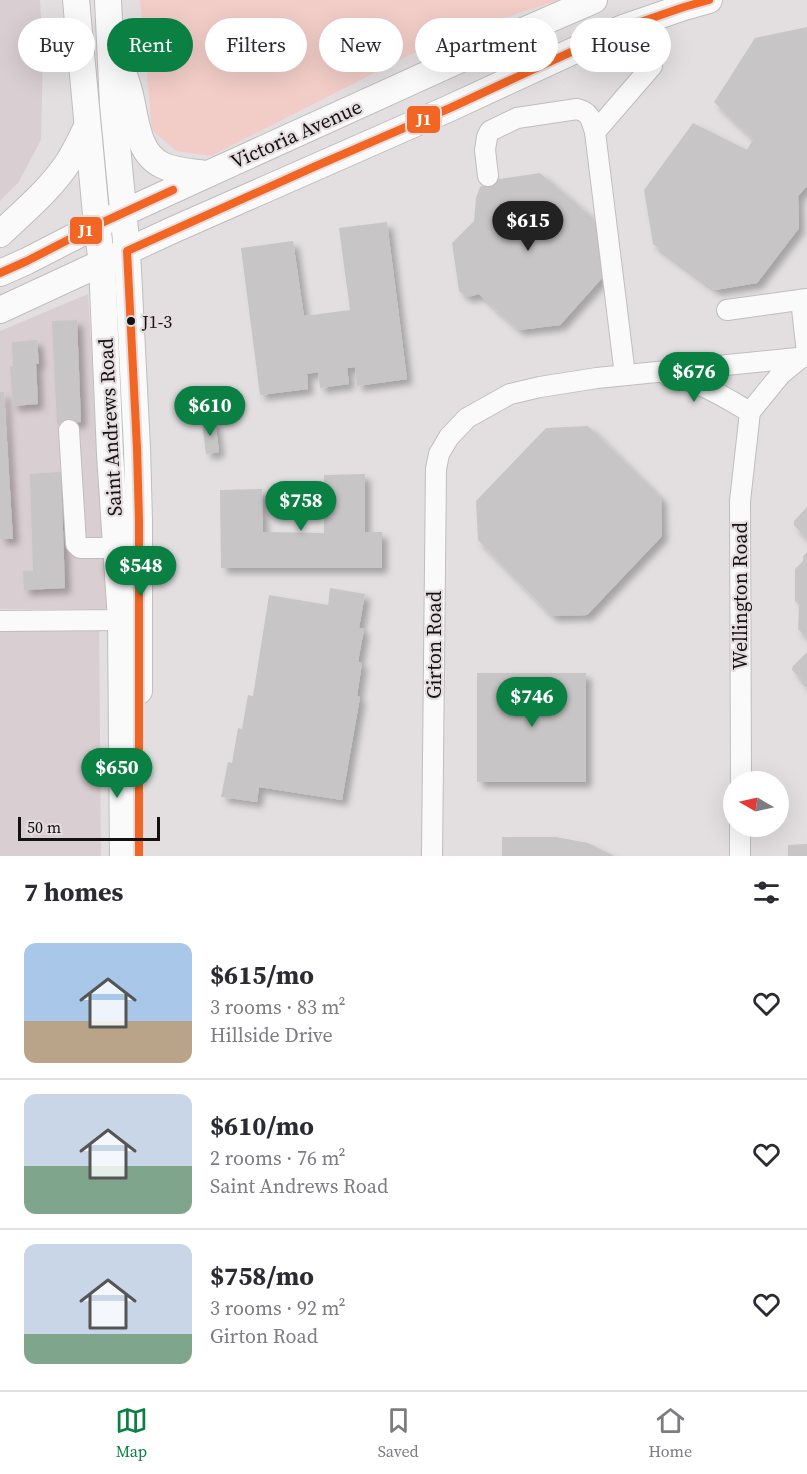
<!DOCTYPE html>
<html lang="en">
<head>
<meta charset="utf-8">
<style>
	body { margin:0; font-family:"Source Serif 4",serif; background:#f2f2f3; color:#2b2b33; height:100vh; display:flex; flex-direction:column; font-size:22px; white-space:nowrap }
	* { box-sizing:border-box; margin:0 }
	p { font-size:20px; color:#7c7c81 }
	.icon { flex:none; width:33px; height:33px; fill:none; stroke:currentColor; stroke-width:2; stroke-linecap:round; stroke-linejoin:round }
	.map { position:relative; height:856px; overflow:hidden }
	.panel { display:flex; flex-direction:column; background:#fff; flex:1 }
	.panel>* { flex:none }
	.banner { position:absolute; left:18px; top:18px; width:771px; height:54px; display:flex; gap:12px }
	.needle { width:39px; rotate:279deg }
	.buttons { position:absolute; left:723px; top:771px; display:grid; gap:12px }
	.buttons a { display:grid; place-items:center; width:66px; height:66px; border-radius:50%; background:#fff; box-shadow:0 6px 24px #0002; font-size:30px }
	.scale { position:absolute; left:18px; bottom:15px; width:142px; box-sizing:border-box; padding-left:6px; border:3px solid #141112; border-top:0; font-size:16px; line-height:21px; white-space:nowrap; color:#141112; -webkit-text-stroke:4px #e5dde0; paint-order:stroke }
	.price { position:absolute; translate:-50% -51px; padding:0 14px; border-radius:21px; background:#0b8043; color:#fff; font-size:20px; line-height:39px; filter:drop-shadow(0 2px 3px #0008) }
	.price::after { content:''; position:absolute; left:50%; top:36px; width:18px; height:14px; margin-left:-9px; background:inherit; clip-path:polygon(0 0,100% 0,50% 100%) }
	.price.active { background:#222; color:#fff }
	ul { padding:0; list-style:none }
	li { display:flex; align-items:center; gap:18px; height:150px; padding:0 24px }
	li+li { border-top:2px solid #e1e1e2 }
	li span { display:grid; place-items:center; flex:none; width:168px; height:120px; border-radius:12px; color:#555 }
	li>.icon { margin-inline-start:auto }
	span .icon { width:72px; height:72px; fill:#fffc; stroke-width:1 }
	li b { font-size:26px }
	h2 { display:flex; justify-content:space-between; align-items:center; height:72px; padding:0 24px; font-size:26px }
	.tag { padding:0 21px; border-radius:27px; background:#fff; box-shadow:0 6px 24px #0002; font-size:21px; line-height:54px }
	.tag.active { background:#0b8043; color:#fff }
	.dock { display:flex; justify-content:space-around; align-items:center; height:84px; border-top:2px solid #e1e1e2; background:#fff; font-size:16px; color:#7c7c81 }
	.dock a { display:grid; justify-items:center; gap:3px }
	.dock .active { color:#0b8043 }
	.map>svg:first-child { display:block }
	.built { fill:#d9ced2 }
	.green { fill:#f2cdc7 }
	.building { fill:#c8c5c6; filter:url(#shadow) }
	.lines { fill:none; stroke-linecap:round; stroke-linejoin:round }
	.minor-casing { stroke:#c0bdbe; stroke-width:22 }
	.major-casing { stroke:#c0bdbe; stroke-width:28 }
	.minor { stroke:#fbfafa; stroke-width:20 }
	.major { stroke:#fbfafa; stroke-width:26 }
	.bus-1-casing { stroke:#e5dde0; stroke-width:12 }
	.bus-1 { stroke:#f26522; stroke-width:8 }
	.bus-dot { fill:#141112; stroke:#e5dde0; stroke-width:2 }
	.labels { text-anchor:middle; stroke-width:4.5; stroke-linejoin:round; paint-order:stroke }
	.bus-label { font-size:18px; fill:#141112; stroke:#e5dde0; text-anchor:start }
	.street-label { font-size:20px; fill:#141112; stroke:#e5dde0 }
	.line-badge { stroke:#e5dde0; stroke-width:2 }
	.badge-label { font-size:16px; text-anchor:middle; font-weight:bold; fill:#fff }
</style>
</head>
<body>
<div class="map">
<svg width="807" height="856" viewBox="0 0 807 856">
	<defs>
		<filter id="shadow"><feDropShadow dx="5.5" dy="5.5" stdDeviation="3" flood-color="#0004"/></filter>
	</defs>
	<rect width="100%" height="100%" fill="#e3dfe1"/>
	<g class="built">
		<polygon points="0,0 40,0 43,52 41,140 18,183 0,201"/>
		<polygon points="88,294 108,609 0,609 0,331"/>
		<polygon points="99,618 101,856 0,856 0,619"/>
	</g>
	<polygon class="green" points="140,0 560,0 445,37 211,156 176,151 152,130"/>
	<g class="building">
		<polygon points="807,27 807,188 805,188 798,196 799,228 757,283 715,290 653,244 644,190 693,123 747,150 753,139 714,102 755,38"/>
		<polygon points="540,173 594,219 603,277 560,325 519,330 479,294 468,297 459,291 452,243 474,221 476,198 480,187 493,180"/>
		<polygon points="387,222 407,379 357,386 355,367 347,368 349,384 320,388 318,372 307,374 308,389 260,395 241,248 293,241 304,316 350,310 339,228"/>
		<polygon points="77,320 81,422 57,424 52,321"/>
		<polygon points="37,340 39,364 36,364 38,404 13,406 10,366 13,366 12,342"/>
		<polygon points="0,392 4,392 13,539 0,539"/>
		<polygon points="215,420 219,452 206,454 202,421"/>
		<polygon points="588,426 661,498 662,536 587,615 552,616 478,540 476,501 546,428"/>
		<polygon points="61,472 65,588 24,590 23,571 33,571 30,474"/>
		<polygon points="365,474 365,532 382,532 382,568 221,568 220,490 262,489 263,532 324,533 324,475"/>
		<polygon points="807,507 807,539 794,525 794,521"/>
		<polygon points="807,552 807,638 798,629 799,605 795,601 795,569 803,561 803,556"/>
		<polygon points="330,588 365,594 359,628 364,629 358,662 362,663 357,696 360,697 342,800 259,787 257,802 221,797 228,762 232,763 238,728 242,729 248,695 253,696 269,595 328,605"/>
		<polygon points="807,652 807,688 802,684 802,680 792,670 793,666"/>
		<rect x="477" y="673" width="109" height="109"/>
		<polygon points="502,837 556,837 588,843 614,856 502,856"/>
		<polygon points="807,844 807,856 788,856 788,845"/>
	</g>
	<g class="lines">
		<g class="minor-casing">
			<g id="minor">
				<polyline points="595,132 652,66"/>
				<path d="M 488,176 L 485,150 L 487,137 L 490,131 L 517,118 L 577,109 C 590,112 591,119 595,132 L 625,375"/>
				<polyline points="801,300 807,353"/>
				<polyline points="727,310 807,299"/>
				<path d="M 668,376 C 698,380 724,397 750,412"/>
				<polyline points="69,430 76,544 80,548 116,548"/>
				<polyline points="0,621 121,620 134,619"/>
				<polyline points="741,782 740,501 750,412 781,374 802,357"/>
				<polyline points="432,856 436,469 439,454 449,437 467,418 510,394 540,387 597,378 807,357"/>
				<polyline points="740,856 740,826"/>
			</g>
		</g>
		<g class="major-casing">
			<g id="major">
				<polyline points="76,0 97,225 102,264 110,454 121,620 123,856"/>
				<polyline points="108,0 113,104 127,251 137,448 139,521 139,691"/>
				<path d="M 121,69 C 125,77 128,86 130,95 C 136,119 137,153 162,165 C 176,172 193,172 208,174"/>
				<path d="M 0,234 C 24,211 51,189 69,161 C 76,150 81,138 87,127"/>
				<polyline points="0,273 27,261 97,225 208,174 516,34 594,0"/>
				<polyline points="0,310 175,229 450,108 623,28 684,7 709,0"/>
			</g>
		</g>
		<use href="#minor" class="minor"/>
		<use href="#major" class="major"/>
		<g class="bus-1-casing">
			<g id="bus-1">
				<polyline points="0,273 27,261 97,225 173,190"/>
				<polyline points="139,856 139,521 137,448 127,251 316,166 450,108 623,28 684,7 709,0"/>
			</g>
		</g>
		<use href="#bus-1" class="bus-1"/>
	</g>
	<circle class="bus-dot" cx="131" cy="321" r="5"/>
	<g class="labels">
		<g class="bus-label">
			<text x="142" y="328">J1-3</text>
		</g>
		<g class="street-label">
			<text transform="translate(296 134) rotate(-24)" y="7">Victoria Avenue</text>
			<text transform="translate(110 427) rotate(-93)" y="7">Saint Andrews Road</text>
			<text transform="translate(740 596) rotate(-90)" y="7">Wellington Road</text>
			<text transform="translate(434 645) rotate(-90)" y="7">Girton Road</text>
		</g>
	</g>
	<g class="line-badge">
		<rect x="406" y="105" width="35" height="29" rx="6" fill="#f26522"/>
		<rect x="69" y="216" width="34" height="29" rx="6" fill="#f26522"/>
	</g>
	<g class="badge-label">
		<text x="424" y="125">J1</text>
		<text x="86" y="236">J1</text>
	</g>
</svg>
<div class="buttons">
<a><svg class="needle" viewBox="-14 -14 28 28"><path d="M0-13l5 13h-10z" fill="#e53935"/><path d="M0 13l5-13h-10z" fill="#7c7c81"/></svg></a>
</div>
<div class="scale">50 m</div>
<b class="price active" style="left:528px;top:252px">$615</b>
<b class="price" style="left:694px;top:403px">$676</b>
<b class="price" style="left:210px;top:437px">$610</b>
<b class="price" style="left:301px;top:532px">$758</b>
<b class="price" style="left:141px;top:597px">$548</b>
<b class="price" style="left:532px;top:728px">$746</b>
<b class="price" style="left:117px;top:799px">$650</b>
<div class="banner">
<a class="tag">Buy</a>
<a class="tag active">Rent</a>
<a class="tag">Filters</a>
<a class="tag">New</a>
<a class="tag">Apartment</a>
<a class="tag">House</a>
</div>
</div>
<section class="panel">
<h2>7 homes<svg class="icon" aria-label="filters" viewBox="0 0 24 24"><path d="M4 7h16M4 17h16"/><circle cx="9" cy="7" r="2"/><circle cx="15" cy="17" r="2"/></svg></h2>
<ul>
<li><span style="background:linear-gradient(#a9c7e8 65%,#b9a48a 0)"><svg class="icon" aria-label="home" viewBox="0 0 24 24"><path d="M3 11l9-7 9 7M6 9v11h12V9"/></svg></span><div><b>$615/mo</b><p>3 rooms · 83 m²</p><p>Hillside Drive</p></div><svg class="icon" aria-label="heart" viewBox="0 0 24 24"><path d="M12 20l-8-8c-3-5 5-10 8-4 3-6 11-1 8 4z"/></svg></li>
<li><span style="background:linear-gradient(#c9d6e8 60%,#7fa58c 0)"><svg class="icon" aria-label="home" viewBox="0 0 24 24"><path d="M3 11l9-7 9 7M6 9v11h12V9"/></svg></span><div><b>$610/mo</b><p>2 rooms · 76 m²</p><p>Saint Andrews Road</p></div><svg class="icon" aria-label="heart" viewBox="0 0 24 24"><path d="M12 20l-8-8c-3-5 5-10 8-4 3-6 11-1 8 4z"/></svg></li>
<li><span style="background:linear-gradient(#c9d6e8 75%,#7fa58c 0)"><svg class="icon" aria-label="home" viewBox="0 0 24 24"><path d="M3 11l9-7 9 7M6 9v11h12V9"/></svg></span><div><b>$758/mo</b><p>3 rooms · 92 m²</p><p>Girton Road</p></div><svg class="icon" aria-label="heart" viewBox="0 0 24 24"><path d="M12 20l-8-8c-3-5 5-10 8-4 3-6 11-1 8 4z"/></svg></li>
</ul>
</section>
<nav class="dock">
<a class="active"><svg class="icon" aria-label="map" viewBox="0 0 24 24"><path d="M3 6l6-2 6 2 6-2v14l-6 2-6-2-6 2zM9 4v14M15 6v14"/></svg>Map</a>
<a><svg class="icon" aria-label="saved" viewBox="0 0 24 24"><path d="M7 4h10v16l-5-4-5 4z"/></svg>Saved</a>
<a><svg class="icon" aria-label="home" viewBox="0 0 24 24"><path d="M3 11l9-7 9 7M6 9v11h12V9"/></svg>Home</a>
</nav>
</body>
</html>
